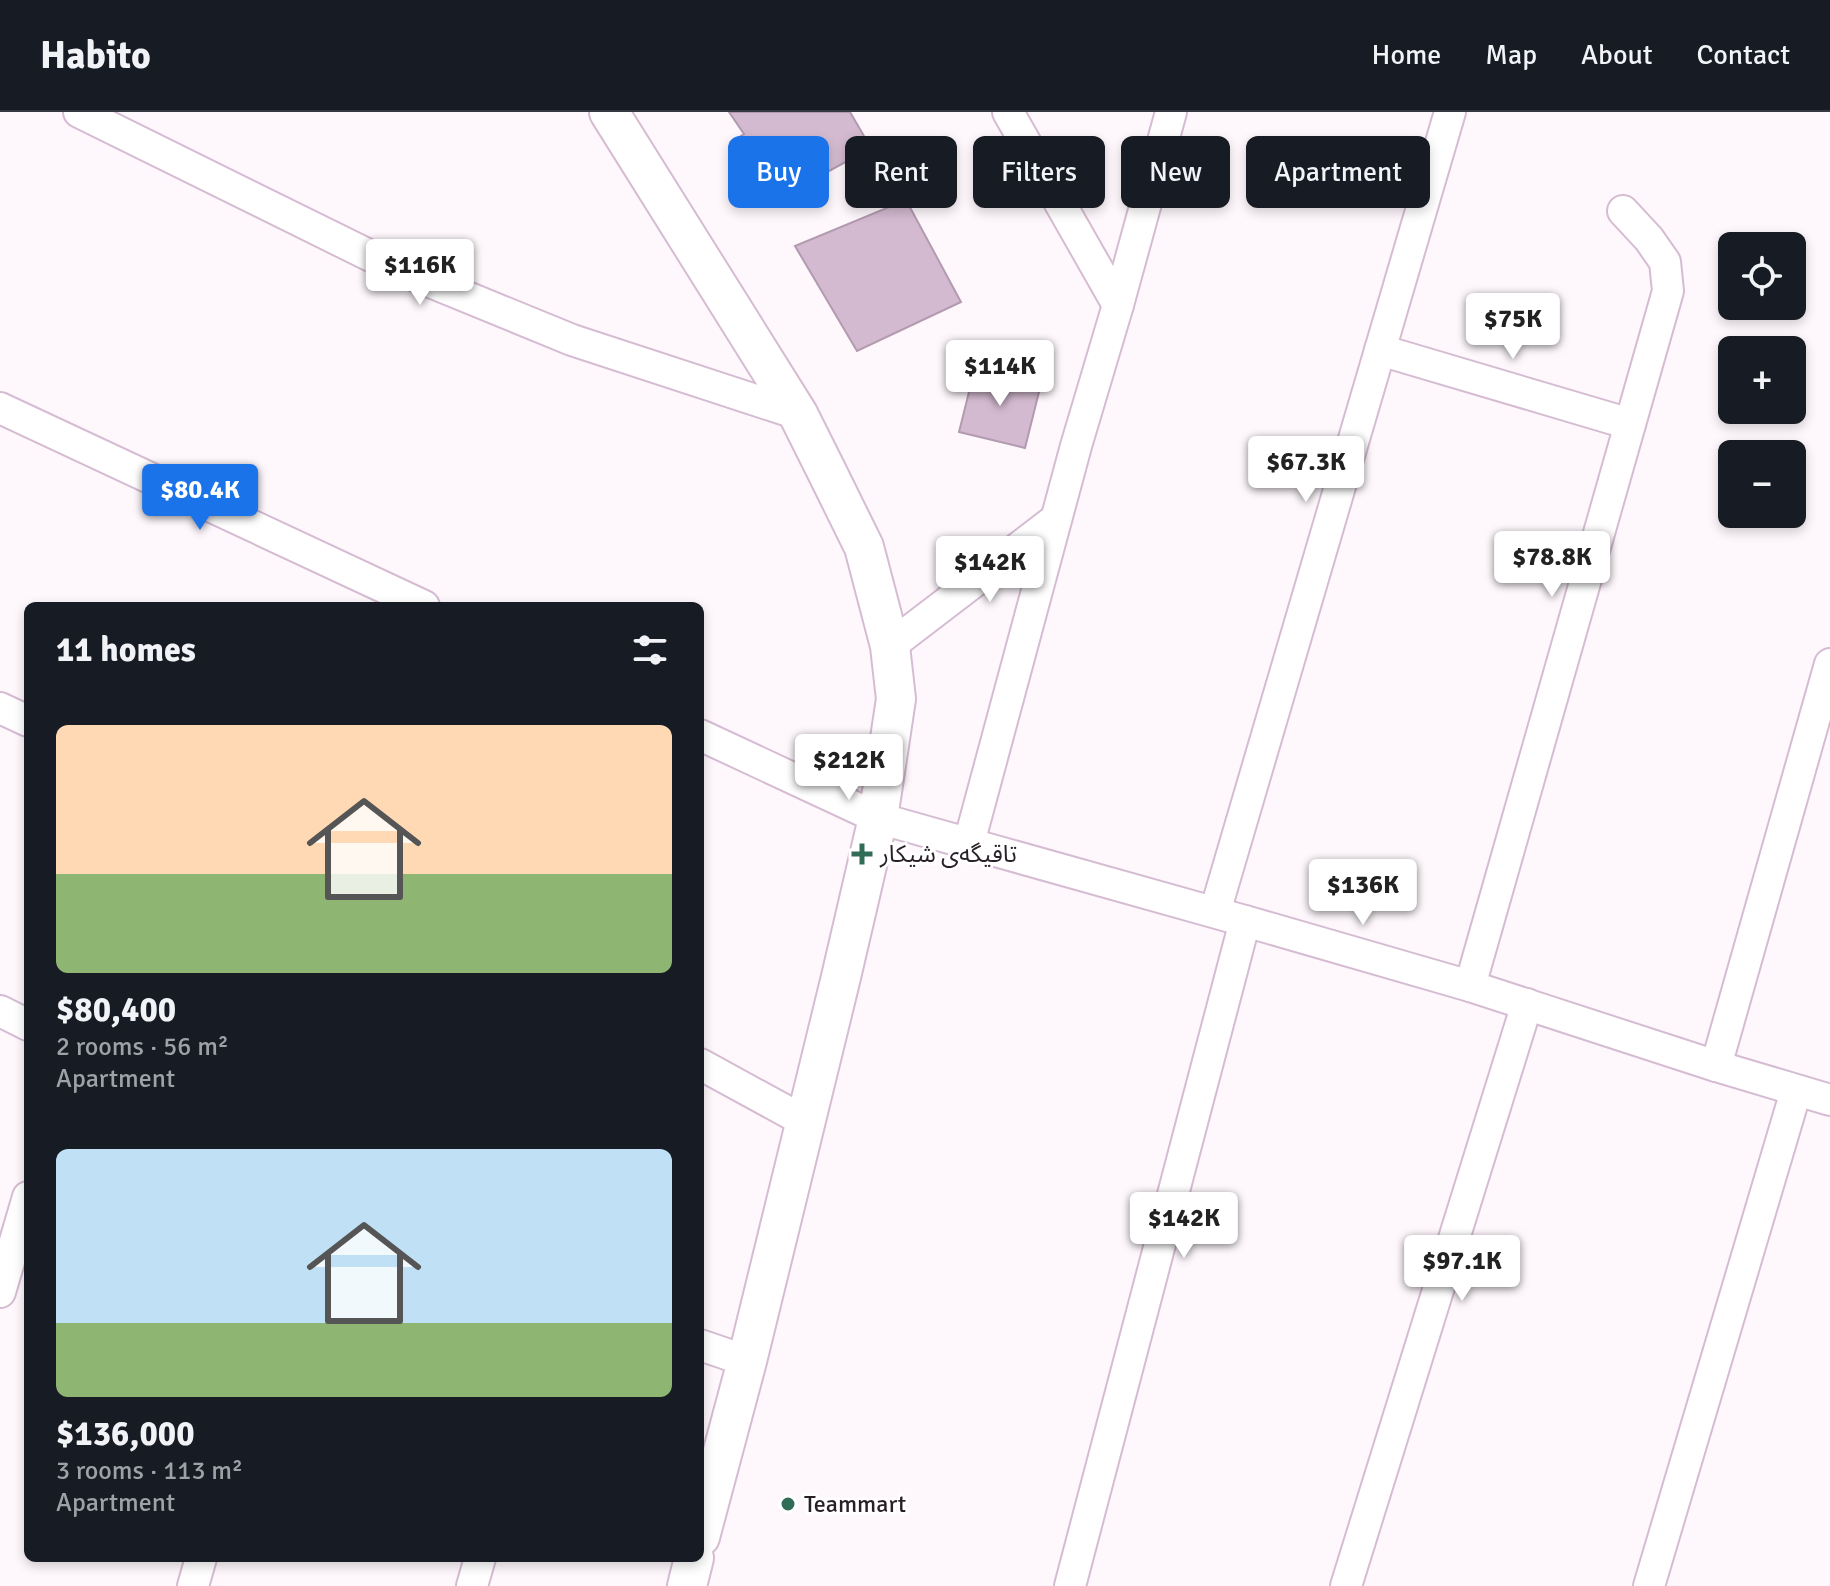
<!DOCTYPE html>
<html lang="en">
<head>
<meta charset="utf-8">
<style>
	body { margin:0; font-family:Signika,"Noto Sans Arabic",sans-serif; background:#242831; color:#f1f3f6; height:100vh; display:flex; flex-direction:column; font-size:30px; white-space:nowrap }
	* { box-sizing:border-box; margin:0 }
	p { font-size:26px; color:#9ea1a6 }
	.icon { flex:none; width:44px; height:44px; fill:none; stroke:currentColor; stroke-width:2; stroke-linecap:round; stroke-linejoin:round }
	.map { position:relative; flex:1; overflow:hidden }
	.drawer { position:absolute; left:24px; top:490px; width:680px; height:960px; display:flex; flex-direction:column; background:#171b24; border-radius:12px; box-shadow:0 4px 12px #0003 }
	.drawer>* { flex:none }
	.hud { position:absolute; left:728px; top:24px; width:760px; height:72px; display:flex; gap:16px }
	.buttons { position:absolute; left:1718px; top:120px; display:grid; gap:16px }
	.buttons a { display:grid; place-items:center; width:88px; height:88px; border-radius:12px; background:#171b24; box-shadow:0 4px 12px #0003; font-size:40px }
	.price { position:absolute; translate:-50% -68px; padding:0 18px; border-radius:8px; background:#fff; color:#222; font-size:26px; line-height:52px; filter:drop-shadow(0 2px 4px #0008) }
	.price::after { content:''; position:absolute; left:50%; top:48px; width:24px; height:18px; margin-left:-12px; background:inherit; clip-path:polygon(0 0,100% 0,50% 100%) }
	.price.selected { background:#1a73e8; color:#fff }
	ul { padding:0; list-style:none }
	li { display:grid; align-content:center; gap:16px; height:424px; padding:0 32px }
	li span { display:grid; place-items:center; height:248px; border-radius:12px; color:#555 }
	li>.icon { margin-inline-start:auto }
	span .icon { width:144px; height:144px; fill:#fffc; stroke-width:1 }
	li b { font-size:34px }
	h2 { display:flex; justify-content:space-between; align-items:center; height:96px; padding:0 32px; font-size:34px }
	.pill { padding:0 28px; border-radius:12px; background:#171b24; box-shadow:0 4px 12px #0003; font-size:28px; line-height:72px }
	.pill.selected { background:#1a73e8; color:#fff }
	header { display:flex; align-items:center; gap:48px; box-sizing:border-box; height:112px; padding:0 40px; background:#171b24; border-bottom:2px solid #363941 }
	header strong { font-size:38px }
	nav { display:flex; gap:44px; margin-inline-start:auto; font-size:28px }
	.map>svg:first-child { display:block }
	.building { fill:#d3bad0; stroke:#b29aaf; stroke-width:2 }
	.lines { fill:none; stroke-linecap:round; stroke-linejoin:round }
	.minor-casing { stroke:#d6bcd2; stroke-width:34 }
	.tertiary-casing { stroke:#d6bcd2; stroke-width:42 }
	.minor { stroke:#fff; stroke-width:30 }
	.tertiary { stroke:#fff; stroke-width:38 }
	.poi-dot { fill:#316c57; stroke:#fff; stroke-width:3 }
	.labels { text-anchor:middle; stroke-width:6; stroke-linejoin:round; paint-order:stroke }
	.poi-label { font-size:24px; fill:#281f27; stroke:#fff; text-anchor:start }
</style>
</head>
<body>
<header>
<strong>Habito</strong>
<nav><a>Home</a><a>Map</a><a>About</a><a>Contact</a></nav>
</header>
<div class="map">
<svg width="1830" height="1474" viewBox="0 0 1830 1474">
	<rect width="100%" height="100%" fill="#fef8fd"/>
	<g class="building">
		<polygon points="729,0 850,0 871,36 769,92 731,30 744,22"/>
		<polygon points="906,88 961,190 857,239 795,134"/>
		<polygon points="975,256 1041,272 1025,336 959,320"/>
	</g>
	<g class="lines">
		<g class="minor-casing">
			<g id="minor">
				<polyline points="79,0 389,153 572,228 798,302"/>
				<polyline points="1008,0 1118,193"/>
				<polyline points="1380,238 1630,312"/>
				<polyline points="0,296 424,494"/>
				<polyline points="890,534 1056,407"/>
				<polyline points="0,596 28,609"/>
				<polyline points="700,623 878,706 1245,809 1470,874 1716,954 1830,988"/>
				<polyline points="969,731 1076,334 1118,193 1171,0"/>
				<polyline points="1215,800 1450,0"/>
				<polyline points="1470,874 1668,179 1665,150 1649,127 1623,99"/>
				<polyline points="0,899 28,913"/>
				<polyline points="700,952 806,1010"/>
				<polyline points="1716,954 1830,552"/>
				<polyline points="0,1180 28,1085"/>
				<polyline points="700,1233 747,1249"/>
				<polyline points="193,1474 201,1446"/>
				<polyline points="472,1474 480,1446"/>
				<polyline points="1070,1474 1245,809"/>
				<polyline points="1346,1474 1527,892"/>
				<polyline points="1649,1474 1796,979"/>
			</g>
		</g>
		<g class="tertiary-casing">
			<g id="tertiary">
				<polyline points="609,0 798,302 826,358 864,435 890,534 896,587 878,706 841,865 747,1249 700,1425"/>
				<polyline points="687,1474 694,1446"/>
			</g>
		</g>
		<use href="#minor" class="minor"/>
		<use href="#tertiary" class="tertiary"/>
	</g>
	<g class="poi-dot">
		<path d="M858 730h8v8h8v8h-8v8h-8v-8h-8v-8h8z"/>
		<circle cx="788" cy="1392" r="8"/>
	</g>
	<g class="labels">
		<g class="poi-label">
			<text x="880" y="750">تاقیگەی شیکار</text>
			<text x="804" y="1400">Teammart</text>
		</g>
	</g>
</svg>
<div class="buttons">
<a><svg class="icon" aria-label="locate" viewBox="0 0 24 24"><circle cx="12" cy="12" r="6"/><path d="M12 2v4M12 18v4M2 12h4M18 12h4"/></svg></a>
<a>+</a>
<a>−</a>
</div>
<b class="price" style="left:420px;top:195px">$116K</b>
<b class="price" style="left:1513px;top:249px">$75K</b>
<b class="price" style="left:1000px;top:296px">$114K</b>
<b class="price" style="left:1306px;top:392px">$67.3K</b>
<b class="price selected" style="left:200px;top:420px">$80.4K</b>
<b class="price" style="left:1552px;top:487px">$78.8K</b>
<b class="price" style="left:990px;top:492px">$142K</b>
<b class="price" style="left:849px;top:690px">$212K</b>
<b class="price" style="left:1363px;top:815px">$136K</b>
<b class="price" style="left:1184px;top:1148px">$142K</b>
<b class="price" style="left:1462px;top:1191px">$97.1K</b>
<div class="hud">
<a class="pill selected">Buy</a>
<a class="pill">Rent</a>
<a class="pill">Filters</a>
<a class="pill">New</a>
<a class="pill">Apartment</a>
</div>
<section class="drawer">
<h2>11 homes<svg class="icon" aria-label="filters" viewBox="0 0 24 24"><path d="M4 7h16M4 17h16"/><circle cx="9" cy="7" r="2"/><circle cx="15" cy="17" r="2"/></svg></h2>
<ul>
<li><span style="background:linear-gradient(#ffd9b3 60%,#8fb573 0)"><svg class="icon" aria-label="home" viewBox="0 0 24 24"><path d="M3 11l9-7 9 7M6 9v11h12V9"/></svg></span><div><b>$80,400</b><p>2 rooms · 56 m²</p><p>Apartment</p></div></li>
<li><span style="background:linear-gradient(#bfe0f5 70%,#8fb573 0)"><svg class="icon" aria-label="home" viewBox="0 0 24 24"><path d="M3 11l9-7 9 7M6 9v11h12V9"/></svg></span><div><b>$136,000</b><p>3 rooms · 113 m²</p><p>Apartment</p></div></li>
</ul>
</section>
</div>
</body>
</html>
